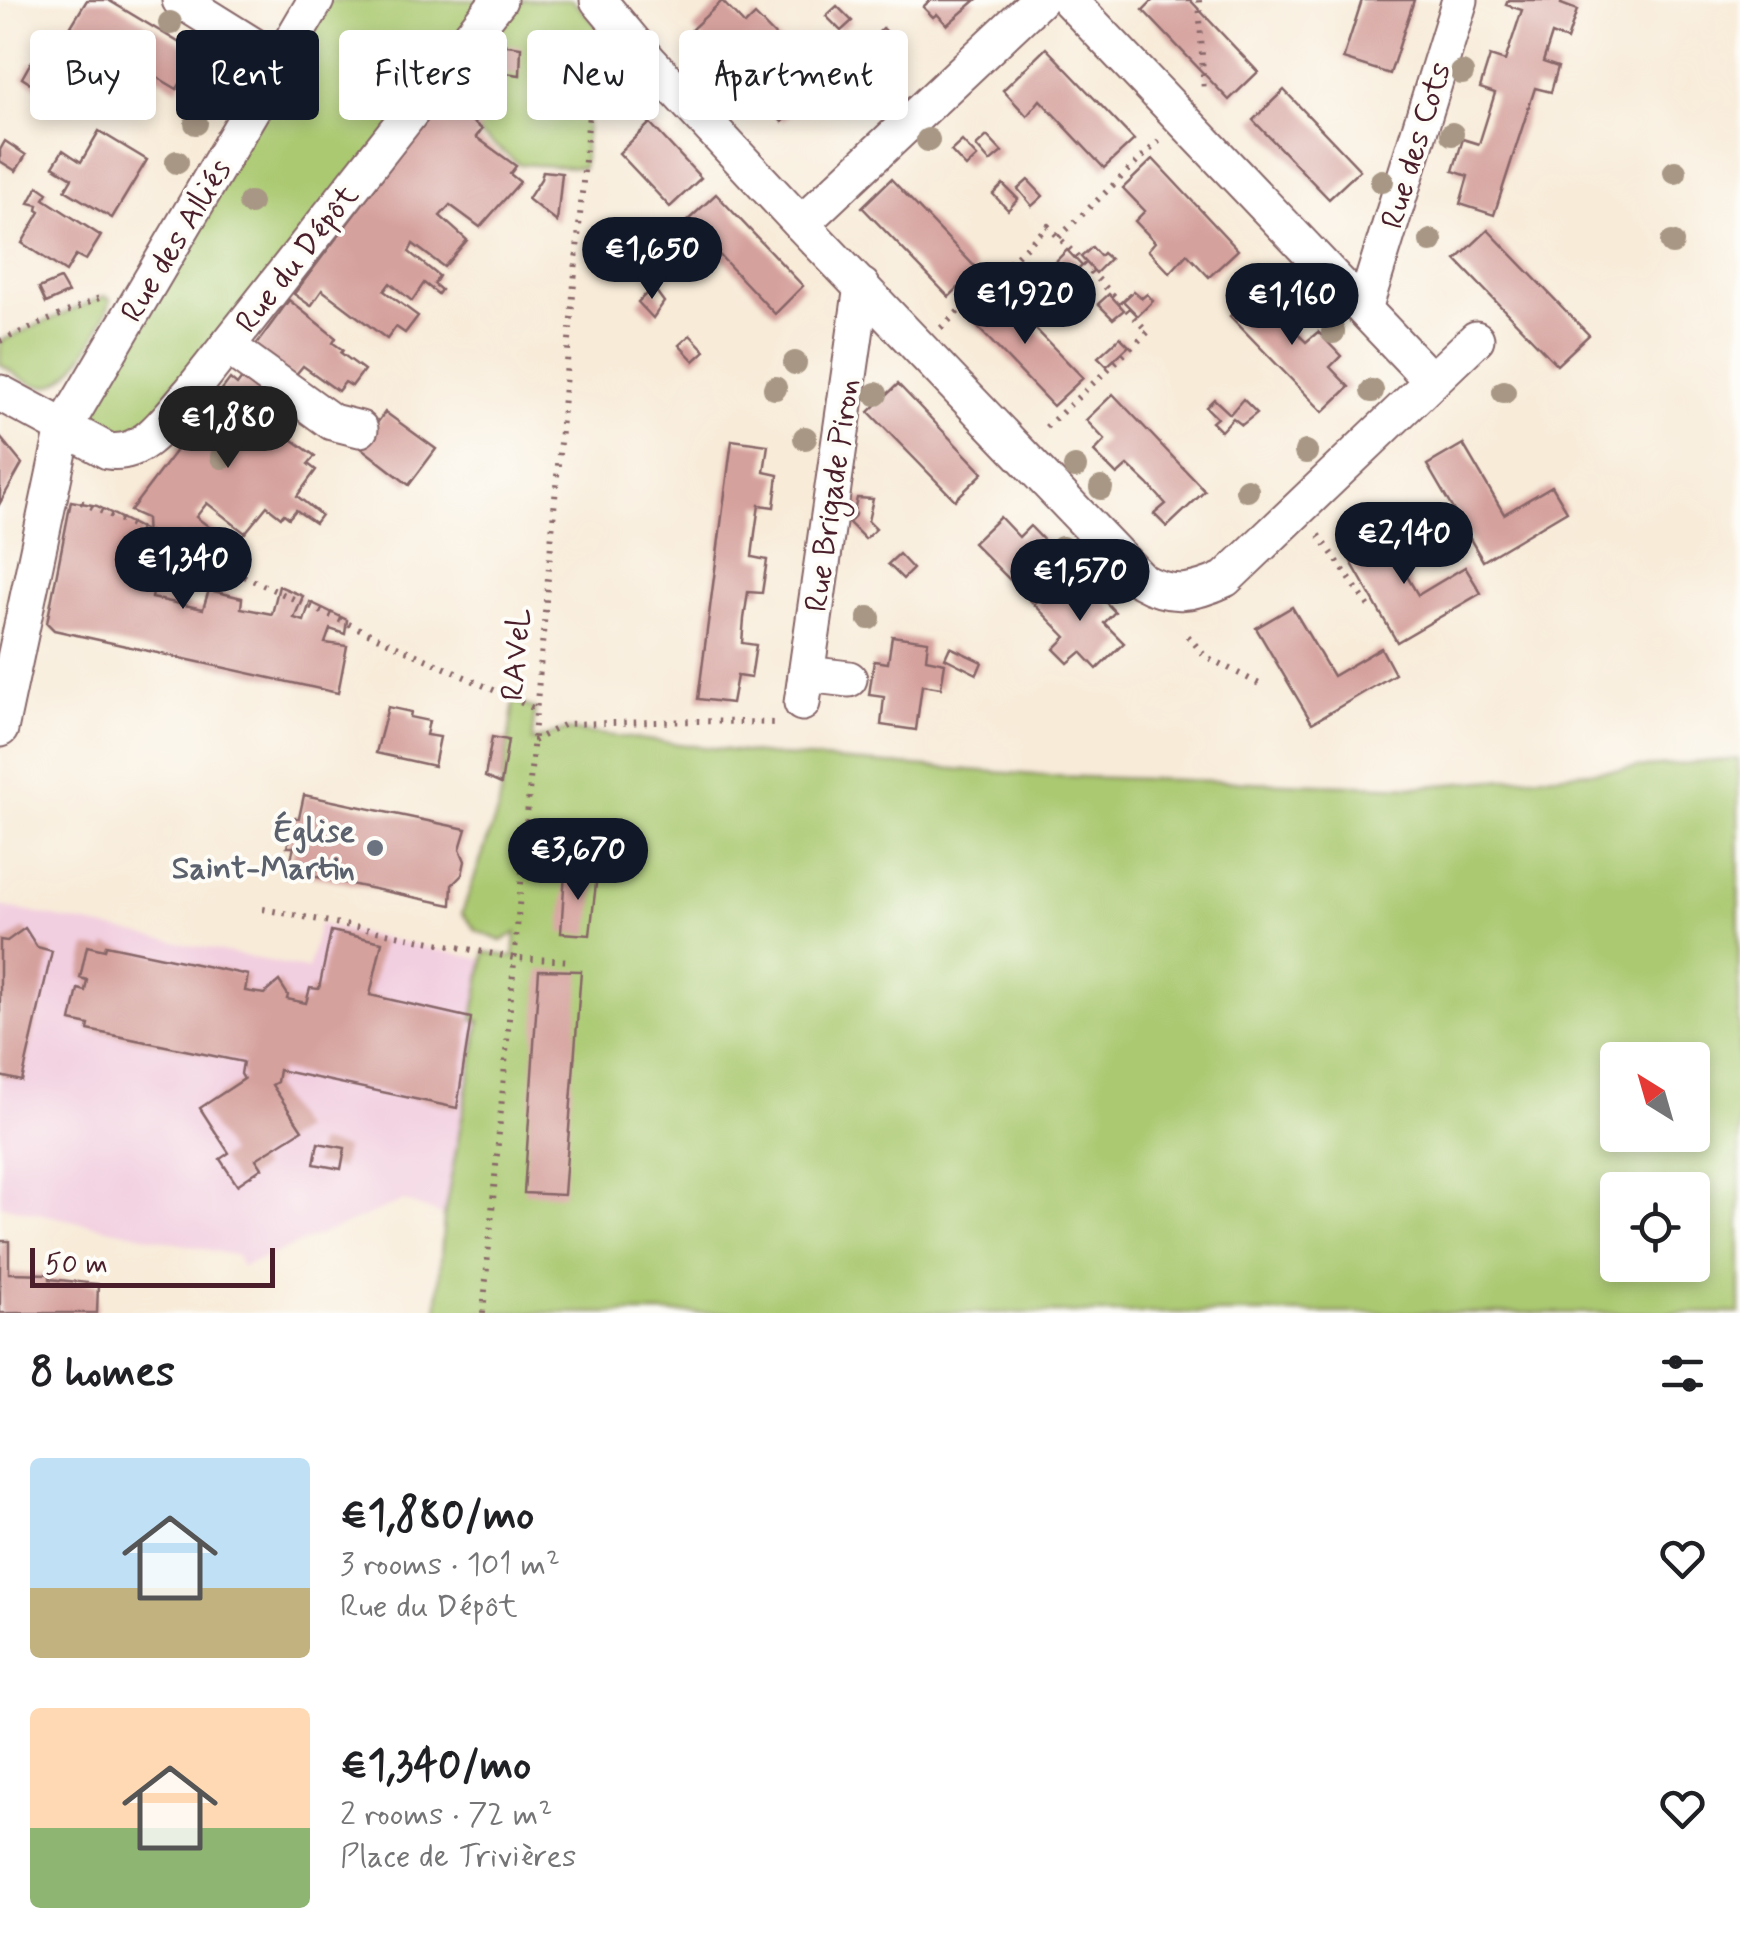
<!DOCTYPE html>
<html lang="en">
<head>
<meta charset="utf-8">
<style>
	body { margin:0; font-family:Mynerve,sans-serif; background:#f2f2f2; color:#202124; height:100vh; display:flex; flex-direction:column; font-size:38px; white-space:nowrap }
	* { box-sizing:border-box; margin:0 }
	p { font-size:32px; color:#757577 }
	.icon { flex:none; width:55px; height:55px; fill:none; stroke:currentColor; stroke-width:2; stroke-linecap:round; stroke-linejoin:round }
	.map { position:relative; height:1313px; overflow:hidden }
	.drawer { display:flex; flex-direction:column; background:#fff; flex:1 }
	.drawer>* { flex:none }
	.hud { position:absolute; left:30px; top:30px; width:1000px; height:90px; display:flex; gap:20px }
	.needle { width:65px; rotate:323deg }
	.buttons { position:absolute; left:1600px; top:1042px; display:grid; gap:20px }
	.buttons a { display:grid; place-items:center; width:110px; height:110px; border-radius:10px; background:#fff; box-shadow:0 5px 15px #0003; font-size:50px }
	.scale { position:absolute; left:30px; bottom:25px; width:245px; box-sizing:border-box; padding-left:10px; border:5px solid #4a1f2b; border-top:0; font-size:28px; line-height:35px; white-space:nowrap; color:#4a1f2b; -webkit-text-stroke:8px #fdfcf7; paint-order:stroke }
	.price { position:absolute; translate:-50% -85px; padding:0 22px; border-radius:35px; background:#111827; color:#fff; font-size:32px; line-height:65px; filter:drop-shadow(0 2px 5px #0008) }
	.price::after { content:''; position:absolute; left:50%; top:60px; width:30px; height:22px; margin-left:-15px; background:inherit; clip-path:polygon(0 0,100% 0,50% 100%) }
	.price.current { background:#222; color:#fff }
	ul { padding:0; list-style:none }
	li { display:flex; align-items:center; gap:30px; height:250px; padding:0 30px }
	li span { display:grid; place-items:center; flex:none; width:280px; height:200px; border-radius:10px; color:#555 }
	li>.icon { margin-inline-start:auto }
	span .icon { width:120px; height:120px; fill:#fffc; stroke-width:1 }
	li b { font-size:42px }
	h2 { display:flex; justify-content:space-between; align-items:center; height:120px; padding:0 30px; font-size:42px }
	.tag { padding:0 35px; border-radius:10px; background:#fff; box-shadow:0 5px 15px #0003; font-size:35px; line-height:90px }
	.tag.current { background:#111827; color:#fff }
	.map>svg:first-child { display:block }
	.built { fill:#f2cfe0 }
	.green { fill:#aac971; stroke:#7a744e; stroke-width:2.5; fill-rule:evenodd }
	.building { fill:#d5a19d }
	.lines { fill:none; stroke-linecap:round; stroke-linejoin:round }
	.minor-casing { stroke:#876668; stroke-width:39 }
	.path { stroke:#876668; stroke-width:6; stroke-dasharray:2.5 8; stroke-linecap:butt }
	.minor { stroke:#fff; stroke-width:35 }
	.tree { fill:#a89784 }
	.worship-dot { fill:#6b7280; stroke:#fdfcf7; stroke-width:4 }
	.labels { text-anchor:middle; stroke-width:8; stroke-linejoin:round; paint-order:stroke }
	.street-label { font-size:32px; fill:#4a1f2b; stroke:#fdfcf7 }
	.worship-label { font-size:32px; font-weight:bold; fill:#5b616d; stroke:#fdfcf7; text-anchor:end }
</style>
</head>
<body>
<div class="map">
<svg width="1740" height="1313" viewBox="0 0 1740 1313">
	<rect width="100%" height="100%" fill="#fdfcf7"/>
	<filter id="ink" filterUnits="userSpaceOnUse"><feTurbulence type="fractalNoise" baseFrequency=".01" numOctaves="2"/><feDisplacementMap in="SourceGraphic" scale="20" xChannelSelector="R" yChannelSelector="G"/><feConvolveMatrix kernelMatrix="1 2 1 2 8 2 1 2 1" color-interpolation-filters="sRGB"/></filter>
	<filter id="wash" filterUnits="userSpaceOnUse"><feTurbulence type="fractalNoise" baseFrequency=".0048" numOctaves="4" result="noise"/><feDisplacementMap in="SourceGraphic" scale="40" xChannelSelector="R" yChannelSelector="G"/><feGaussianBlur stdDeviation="2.25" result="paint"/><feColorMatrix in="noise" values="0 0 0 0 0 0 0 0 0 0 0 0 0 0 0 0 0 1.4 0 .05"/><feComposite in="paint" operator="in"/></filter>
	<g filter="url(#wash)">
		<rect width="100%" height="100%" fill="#f8ebd8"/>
		<polygon class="built" points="0,906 308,969 319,924 484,960 473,1019 481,1021 444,1216 404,1201 241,1267 237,1256 0,1205"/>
		<g class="green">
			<polygon points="316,0 499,0 485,44 523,0 572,0 597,25 583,168 519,164 426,93 148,439 64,428"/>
			<path d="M 105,296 L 111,300 C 103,324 73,387 44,386 C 29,386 13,372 0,364 L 0,341 Z"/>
			<path d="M 514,701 L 535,709 L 532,741 L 566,730 L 768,755 L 1049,776 L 1415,787 L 1738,759 L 1740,1313 L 437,1313 L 444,1216 L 480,1021 L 473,1019 L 485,952 L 514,957 L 516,933 L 501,941 L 477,931 L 462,913 L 499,807 ZM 1618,1060 L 1692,1060 L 1692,1135 L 1618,1135 ZM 1618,1190 L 1692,1190 L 1692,1265 L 1618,1265 Z"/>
		</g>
		<g id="blocks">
			<g class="building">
				<polygon points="87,0 108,0 198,54 177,89 71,26"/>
				<polygon points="930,0 976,0 947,25 937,14 933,17 923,7"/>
				<polygon points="1153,0 1190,0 1258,72 1229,100 1143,10"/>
				<polygon points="1362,0 1414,0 1390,74 1343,59"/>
				<polygon points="1508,0 1562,0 1561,4 1577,10 1567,40 1552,34 1543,62 1558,67 1551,92 1535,88 1494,215 1460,204 1468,176 1453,171 1463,139 1479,144 1495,93 1480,88 1490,56 1505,61 1522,10 1506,5"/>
				<polygon points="722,1 745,25 755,15 820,82 782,122 692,29"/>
				<polygon points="837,6 852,21 841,31 826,16"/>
				<polygon points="883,28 898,43 887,53 873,38"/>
				<polygon points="869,41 889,61 836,112 816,92"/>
				<polygon points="493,43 521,47 520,75 498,72 499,62 490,61"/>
				<polygon points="1046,48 1134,140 1104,168 1040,100 1027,116 1003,90"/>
				<polygon points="31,62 52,75 42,91 22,78"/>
				<polygon points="86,77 125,100 118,111 79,89"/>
				<polygon points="1284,90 1360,170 1329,199 1253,120"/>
				<polygon points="442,99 482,129 476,137 516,166 510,174 520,182 480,227 450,205 440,216 467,240 444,267 413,244 409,252 439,276 434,284 441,290 438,294 424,283 412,301 390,283 384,291 418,316 405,333 396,327 387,339 322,290 311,306 294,294"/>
				<polygon points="650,123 701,178 670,207 619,153"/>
				<polygon points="99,131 147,160 112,218 65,190 72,178 53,166 63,150 81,162"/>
				<polygon points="987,136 1002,152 990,162 976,146"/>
				<polygon points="5,141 26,155 16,171 0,161 0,150"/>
				<polygon points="962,141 977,157 966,167 951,151"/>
				<polygon points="1153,159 1238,250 1209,277 1187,254 1170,273 1148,250 1155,242 1135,221 1145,211 1123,188"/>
				<polygon points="543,171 562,173 557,222 528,199 541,179"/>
				<polygon points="891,179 977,269 949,297 862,207"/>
				<polygon points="1028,180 1043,196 1032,206 1018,189"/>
				<polygon points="1003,184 1018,199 1008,210 993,194"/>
				<polygon points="38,186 48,193 44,199 101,236 86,260 76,255 66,272 22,243 40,212 37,210 38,205 29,203"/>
				<polygon points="716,194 803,286 775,314 709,244 699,255 679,236 691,225 687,221"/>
				<polygon points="1488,230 1589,335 1557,365 1456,260"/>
				<polygon points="1092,247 1100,256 1103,253 1110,259 1096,273 1081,257"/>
				<polygon points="1067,250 1082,266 1063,284 1056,277 1064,269 1056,261"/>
				<polygon points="60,279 68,293 46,303 39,288"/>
				<polygon points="1267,280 1281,293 1270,304 1285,322 1306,342 1318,332 1341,356 1330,367 1349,387 1323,412 1230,316"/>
				<polygon points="653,287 664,302 653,318 638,302"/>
				<polygon points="996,288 1083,378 1053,406 967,316"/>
				<polygon points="1134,291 1142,298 1147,294 1153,301 1138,316 1123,301"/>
				<polygon points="1109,294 1124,310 1113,319 1098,304"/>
				<polygon points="289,300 336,338 333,343 343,350 341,353 364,370 352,386 345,382 338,391 303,366 293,378 253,349"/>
				<polygon points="690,335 705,351 694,361 679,345"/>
				<polygon points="1120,337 1129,346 1107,366 1098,357"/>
				<polygon points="248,370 286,399 268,422 315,456 308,464 316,470 297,496 321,515 315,523 296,510 289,518 284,514 281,517 267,506 245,533 207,503 196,517 225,539 216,551 181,535 177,561 160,557 163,544 147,541 146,518 130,511 230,379 237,385"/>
				<polygon points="898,384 983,473 955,500 869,412"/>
				<polygon points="1113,394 1205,491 1167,527 1154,514 1166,504 1148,484 1128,465 1117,475 1094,452 1105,440 1086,420"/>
				<polygon points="1214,399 1230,414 1243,399 1257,413 1242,425 1233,418 1221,431 1212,422 1217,418 1206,407"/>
				<polygon points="385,412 436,449 409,485 360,447"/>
				<polygon points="0,437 22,464 0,503"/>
				<polygon points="732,440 768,445 764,472 778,475 774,507 759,505 755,533 752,557 767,560 762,593 748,592 744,619 742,643 756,645 751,678 737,676 732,703 698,699"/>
				<polygon points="1463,444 1504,514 1552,486 1567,511 1483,561 1427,465"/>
				<polygon points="857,498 873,499 868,521 876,529 865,539 849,523 856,514 854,511"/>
				<polygon points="71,501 97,506 144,530 140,547 131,545 127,559 135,561 134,571 156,576 152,598 203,609 209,590 242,598 241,608 272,614 279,586 303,596 294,618 304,621 310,602 347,620 345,634 330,629 325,643 347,646 338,693 54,630 47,623"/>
				<polygon points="1000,517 1019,537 1030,526 1054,551 1043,561 1059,578 1032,602 973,543"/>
				<polygon points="1377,526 1418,595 1465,567 1481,593 1397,642 1342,546"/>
				<polygon points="899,554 913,569 903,579 888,564"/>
				<polygon points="1060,580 1080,600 1092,588 1115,612 1104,623 1124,643 1097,669 1081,652 1068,663 1054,649 1066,637 1034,604"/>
				<polygon points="1292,607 1333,676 1381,648 1395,674 1312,723 1256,628"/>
				<polygon points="892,636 928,641 926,659 945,663 941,688 922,685 916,730 881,725 884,697 869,695 874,661 888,663"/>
				<polygon points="950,647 982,662 977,674 945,658"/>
				<polygon points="388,707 411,712 410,717 429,721 426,735 440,737 434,766 376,753"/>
				<polygon points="492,737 508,740 501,784 485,777"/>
				<polygon points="304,795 466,829 460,849 465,861 462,875 452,885 451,905 288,871 294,847 287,847 294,818 299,818"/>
				<polygon points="565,872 597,875 590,935 561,933"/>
				<polygon points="25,928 37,947 52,951 22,1081 0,1076 0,940 7,941"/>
				<polygon points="331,931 382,942 370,995 471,1018 457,1108 279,1070 277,1082 272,1085 302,1130 256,1159 262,1168 237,1185 220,1159 229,1153 200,1108 244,1079 241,1074 243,1062 88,1030 89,1025 71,1021 78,989 85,991 87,980 80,978 87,946 105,950 106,945 248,975 245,991 264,994 279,981 288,995 287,999 306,1003 310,988 319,989"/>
				<polygon points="539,970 581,971 564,1195 524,1193"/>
				<polygon points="318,1143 345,1148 341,1169 314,1164"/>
				<polygon points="0,1241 9,1241 9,1273 50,1274 50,1279 98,1284 97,1313 0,1313"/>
			</g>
		</g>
	</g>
	<g filter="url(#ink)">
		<use href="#blocks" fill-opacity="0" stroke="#876668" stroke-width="2.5"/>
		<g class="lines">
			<g class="minor-casing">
				<g id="minor">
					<polyline points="180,0 281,63"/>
					<path d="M 598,0 L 649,61 L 801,224 L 1142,581 C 1172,598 1195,593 1225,579 L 1432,381 L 1069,0"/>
					<polyline points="801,224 1039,0"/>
					<polyline points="1364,309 1460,0"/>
					<polyline points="227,346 332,422 360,429"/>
					<polyline points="1432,381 1476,339"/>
					<path d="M 0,393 L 108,451 C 145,457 169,416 191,392 L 499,0"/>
					<polyline points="806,674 849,679"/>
					<polyline points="802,703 862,286"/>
					<polyline points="0,729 64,428 316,0"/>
				</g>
			</g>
			<g class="path">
				<polyline points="1199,0 1204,93"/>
				<polyline points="1059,237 1159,141"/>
				<polyline points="941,328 1048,226 1148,332 1042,431"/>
				<polyline points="0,341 104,296"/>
				<polyline points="81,502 535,709"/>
				<polyline points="1319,535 1370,608"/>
				<polyline points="1188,636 1205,656 1263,686"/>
				<polyline points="533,741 565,724 699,721 776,723"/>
				<polyline points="263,909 514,958 573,961"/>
				<polyline points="483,1313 595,46"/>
			</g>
			<use href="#minor" class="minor"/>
		</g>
		<g class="tree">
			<circle cx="170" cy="23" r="12"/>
			<circle cx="1462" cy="73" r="12"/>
			<circle cx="211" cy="92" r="12"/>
			<circle cx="196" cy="123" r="12"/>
			<circle cx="1452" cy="134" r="12"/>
			<circle cx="928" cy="140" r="12"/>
			<circle cx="177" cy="162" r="12"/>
			<circle cx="1675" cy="172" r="12"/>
			<circle cx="1382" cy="181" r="12"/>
			<circle cx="250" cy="203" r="12"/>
			<circle cx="1431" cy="241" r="12"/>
			<circle cx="1672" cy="243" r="12"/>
			<circle cx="1308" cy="305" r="12"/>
			<circle cx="1333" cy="332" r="12"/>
			<circle cx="795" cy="363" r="12"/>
			<circle cx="775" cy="388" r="12"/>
			<circle cx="1372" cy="391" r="12"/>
			<circle cx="1504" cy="392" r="12"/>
			<circle cx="876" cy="394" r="12"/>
			<circle cx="805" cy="438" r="12"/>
			<circle cx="1306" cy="452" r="12"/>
			<circle cx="222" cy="457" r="12"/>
			<circle cx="1075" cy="467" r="12"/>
			<circle cx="1101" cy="488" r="12"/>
			<circle cx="1247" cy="490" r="12"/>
			<circle cx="1062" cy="548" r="12"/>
			<circle cx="869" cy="618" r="12"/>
		</g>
	</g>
	<circle class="worship-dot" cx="375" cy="848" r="10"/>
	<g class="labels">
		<g class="street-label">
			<text transform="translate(1415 145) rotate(-73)" y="11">Rue des Cots</text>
			<text transform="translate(175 240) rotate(-59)" y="11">Rue des Alliés</text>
			<text transform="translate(296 258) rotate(-52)" y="11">Rue du Dépôt</text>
			<text transform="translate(831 495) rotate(-82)" y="11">Rue Brigade Piron</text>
			<text transform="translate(515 654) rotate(-85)" y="11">RAVeL</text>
		</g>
		<g class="worship-label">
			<text x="355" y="841">Église<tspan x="355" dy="37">Saint-Martin</tspan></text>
		</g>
	</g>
</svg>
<div class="buttons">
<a><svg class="needle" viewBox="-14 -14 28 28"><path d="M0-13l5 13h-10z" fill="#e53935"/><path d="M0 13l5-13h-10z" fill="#757577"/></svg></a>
<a><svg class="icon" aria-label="locate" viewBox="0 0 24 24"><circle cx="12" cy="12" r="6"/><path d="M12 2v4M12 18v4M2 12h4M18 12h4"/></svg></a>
</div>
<div class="scale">50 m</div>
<b class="price" style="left:652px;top:302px">€1,650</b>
<b class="price" style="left:1025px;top:347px">€1,920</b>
<b class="price" style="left:1292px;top:348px">€1,160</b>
<b class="price current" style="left:228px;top:471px">€1,880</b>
<b class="price" style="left:1404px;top:587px">€2,140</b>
<b class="price" style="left:183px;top:612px">€1,340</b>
<b class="price" style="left:1080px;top:624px">€1,570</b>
<b class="price" style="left:578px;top:903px">€3,670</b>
<div class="hud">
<a class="tag">Buy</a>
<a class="tag current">Rent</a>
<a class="tag">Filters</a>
<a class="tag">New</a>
<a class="tag">Apartment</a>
</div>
</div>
<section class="drawer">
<h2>8 homes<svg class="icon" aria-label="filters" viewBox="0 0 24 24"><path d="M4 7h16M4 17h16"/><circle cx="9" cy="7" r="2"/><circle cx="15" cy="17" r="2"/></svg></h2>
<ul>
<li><span style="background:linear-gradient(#bfe0f5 65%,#c2b280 0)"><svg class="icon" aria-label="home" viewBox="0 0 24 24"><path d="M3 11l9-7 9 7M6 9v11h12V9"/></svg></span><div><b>€1,880/mo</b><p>3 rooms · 101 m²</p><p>Rue du Dépôt</p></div><svg class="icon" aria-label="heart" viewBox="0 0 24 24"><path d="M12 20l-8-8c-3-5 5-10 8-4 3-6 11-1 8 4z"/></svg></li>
<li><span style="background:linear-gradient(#ffd9b3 60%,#8fb573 0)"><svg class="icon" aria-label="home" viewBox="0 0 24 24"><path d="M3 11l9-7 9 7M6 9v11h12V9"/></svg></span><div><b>€1,340/mo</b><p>2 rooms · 72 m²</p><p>Place de Trivières</p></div><svg class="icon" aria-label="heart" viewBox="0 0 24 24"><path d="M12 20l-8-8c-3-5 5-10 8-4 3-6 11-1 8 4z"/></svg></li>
</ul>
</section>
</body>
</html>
